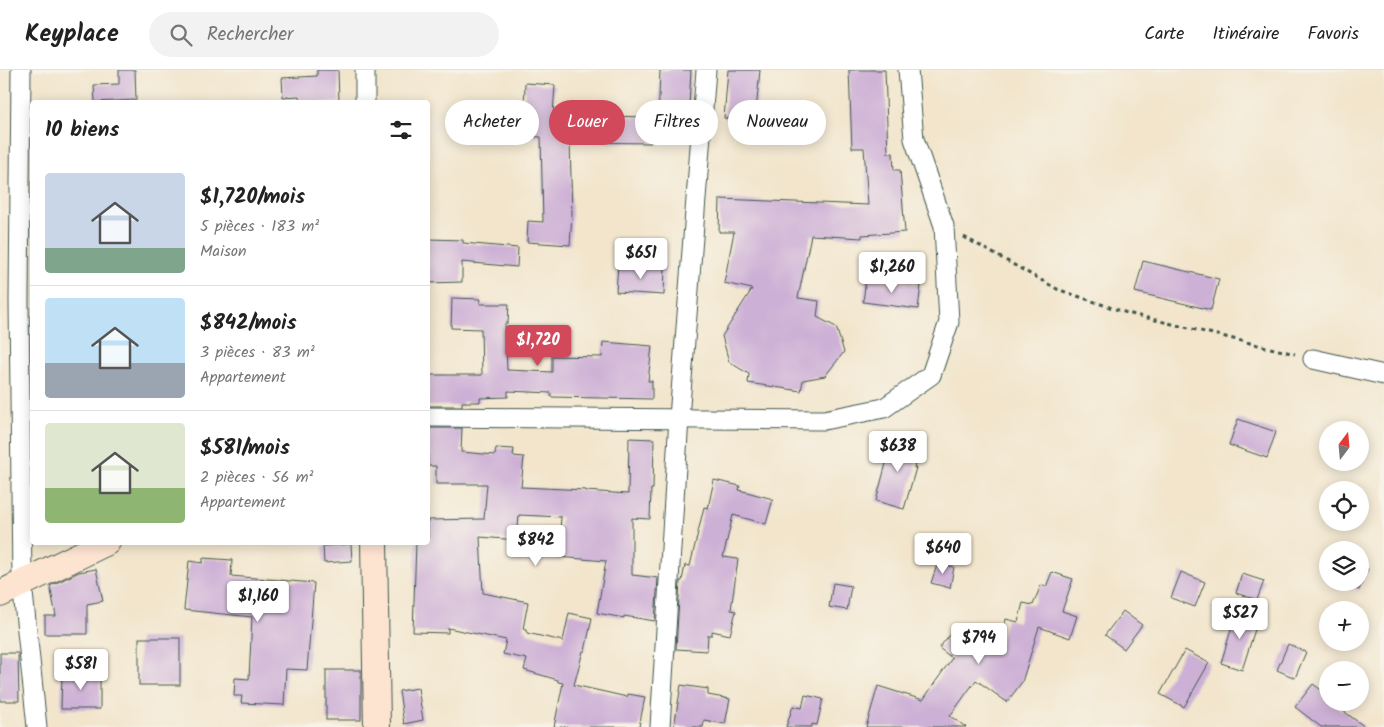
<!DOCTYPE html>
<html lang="fr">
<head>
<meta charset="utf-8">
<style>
	body { margin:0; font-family:Kalam,sans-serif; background:#f2f2f2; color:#222; height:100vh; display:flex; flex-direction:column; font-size:19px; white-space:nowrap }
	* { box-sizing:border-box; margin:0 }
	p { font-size:16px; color:#767676 }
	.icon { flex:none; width:28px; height:28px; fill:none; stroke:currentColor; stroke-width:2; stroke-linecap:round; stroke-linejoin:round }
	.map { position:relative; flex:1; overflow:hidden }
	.drawer { position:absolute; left:30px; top:30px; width:400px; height:445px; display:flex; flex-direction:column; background:#fff; border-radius:5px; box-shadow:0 2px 12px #0003 }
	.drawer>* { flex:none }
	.guide { position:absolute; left:445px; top:30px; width:475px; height:45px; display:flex; gap:10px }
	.needle { width:32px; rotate:16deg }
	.tools { position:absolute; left:1319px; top:351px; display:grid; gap:10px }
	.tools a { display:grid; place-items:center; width:50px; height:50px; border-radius:50%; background:#fff; box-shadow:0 2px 12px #0003; font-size:25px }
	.price { position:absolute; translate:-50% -42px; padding:0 11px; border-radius:5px; background:#fff; color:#222; font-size:16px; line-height:32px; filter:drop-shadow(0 1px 2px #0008) }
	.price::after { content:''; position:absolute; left:50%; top:30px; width:15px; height:11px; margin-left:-8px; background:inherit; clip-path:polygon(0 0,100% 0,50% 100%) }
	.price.current { background:#d1495b; color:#fff }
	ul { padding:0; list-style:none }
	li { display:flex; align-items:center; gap:15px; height:125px; padding:0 15px }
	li+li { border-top:1px solid #e0e0e0 }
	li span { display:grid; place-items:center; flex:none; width:140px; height:100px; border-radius:5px; color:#555 }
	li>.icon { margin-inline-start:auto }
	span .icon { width:60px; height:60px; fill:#fffc; stroke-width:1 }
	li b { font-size:21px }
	h2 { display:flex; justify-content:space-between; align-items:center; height:60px; padding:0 15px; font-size:21px }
	.tag { padding:0 18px; border-radius:22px; background:#fff; box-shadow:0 2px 12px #0003; font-size:18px; line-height:45px }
	.tag.current { background:#d1495b; color:#fff }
	header { display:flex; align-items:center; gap:30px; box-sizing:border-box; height:70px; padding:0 25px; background:#fff; border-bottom:1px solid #e0e0e0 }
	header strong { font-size:24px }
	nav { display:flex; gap:28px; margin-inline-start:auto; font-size:18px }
	.search { width:350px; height:45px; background:#f2f2f2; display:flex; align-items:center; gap:12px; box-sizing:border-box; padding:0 18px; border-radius:28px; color:#767676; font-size:19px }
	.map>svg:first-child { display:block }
	.building { fill:#cdb0d6 }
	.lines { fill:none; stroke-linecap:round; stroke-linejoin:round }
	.street-casing { stroke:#3f564b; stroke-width:21 }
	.secondary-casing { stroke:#3f564b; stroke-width:28 }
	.path { stroke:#3f564b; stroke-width:3; stroke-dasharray:4 4; stroke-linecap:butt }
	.street { stroke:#fff; stroke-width:19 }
	.secondary { stroke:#fde4d1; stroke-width:26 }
</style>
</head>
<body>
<header>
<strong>Keyplace</strong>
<div class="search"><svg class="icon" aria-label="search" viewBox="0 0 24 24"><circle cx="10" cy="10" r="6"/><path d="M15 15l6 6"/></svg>Rechercher</div>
<nav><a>Carte</a><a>Itinéraire</a><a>Favoris</a></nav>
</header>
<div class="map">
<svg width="1384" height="657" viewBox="0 0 1384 657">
	<rect width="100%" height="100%" fill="#f7f3e8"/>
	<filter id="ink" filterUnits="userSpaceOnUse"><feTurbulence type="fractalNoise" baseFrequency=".02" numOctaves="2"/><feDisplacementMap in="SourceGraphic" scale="10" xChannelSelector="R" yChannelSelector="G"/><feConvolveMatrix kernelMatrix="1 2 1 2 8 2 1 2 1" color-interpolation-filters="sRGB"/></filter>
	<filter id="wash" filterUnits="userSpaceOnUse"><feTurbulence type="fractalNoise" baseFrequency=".0096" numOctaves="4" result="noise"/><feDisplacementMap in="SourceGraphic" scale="20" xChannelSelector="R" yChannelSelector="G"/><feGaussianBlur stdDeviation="1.12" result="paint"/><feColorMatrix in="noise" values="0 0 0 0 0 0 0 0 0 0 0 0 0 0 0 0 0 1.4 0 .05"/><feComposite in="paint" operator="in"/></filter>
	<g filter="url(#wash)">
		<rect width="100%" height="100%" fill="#f2e5cc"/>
		<g id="blocks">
			<g class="building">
				<polygon points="119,0 135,0 136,30 95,32 94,15 119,14"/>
				<polygon points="317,0 338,0 339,32 300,32 299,26 283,27 282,8 317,6"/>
				<polygon points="660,0 691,0 688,55 658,54"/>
				<polygon points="728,0 760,0 755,51 724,48"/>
				<polygon points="849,0 885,0 888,83 893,83 894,100 900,100 905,162 862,165 862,168 811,165 798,228 819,231 817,247 836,257 844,282 825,306 803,310 801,321 748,313 749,304 729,292 722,266 752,219 724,213 734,162 719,162 720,129 868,135 864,78 852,78"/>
				<polygon points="525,13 555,15 553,45 651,47 651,73 570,72 572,144 570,175 527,172 528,151 543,152 541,67 523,66"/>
				<polygon points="428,169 463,170 463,173 518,178 517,197 462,192 462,212 428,213"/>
				<polygon points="1143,191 1219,209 1211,240 1135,222"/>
				<polygon points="618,194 665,197 664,225 616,222"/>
				<polygon points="866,208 921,215 918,239 863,232"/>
				<polygon points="452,228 481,229 480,234 509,234 508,253 505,253 507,300 552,302 552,286 602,287 603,272 652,276 648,311 652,311 652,329 551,327 551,323 508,321 508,327 480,328 480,332 462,332 462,336 428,336 428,305 482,305 481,259 451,258"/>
				<polygon points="1238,349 1276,362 1267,388 1229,375"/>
				<polygon points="428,358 462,358 461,382 495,385 496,378 514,379 513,386 524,387 521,417 586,420 586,421 628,424 629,368 654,369 653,419 651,419 650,449 632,448 632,505 658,508 655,551 624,546 624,548 597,543 606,491 558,487 561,447 519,445 517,470 480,467 483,523 528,532 523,559 527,560 527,563 563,571 569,543 592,548 585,581 583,581 574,615 627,627 628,624 645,627 639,657 554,657 563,613 558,612 558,610 524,600 527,589 503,584 506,570 448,558 448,563 413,562 416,472 428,472 428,450 484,449 487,414 436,414 436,396 428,396"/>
				<polygon points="893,367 919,373 914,398 916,398 904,439 876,431"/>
				<polygon points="714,410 740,416 739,420 773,429 766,454 733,445 723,487 738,489 731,540 736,541 730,565 712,561 712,565 708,565 707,581 676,579 680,511 682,511 685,495 690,496 704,437 708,438"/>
				<polygon points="351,474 352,491 324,493 323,476"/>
				<polygon points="203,488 232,490 231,506 314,513 307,600 286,599 284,635 241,633 242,626 234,626 235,608 249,609 252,547 184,540 189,491 203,493"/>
				<polygon points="938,492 954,497 950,518 931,513"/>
				<polygon points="1360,495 1368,499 1359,520 1341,512 1360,512"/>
				<polygon points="96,499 103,531 87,534 87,564 45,564 45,546 56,546 50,516 79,502"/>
				<polygon points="1052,502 1073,509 1062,541 1077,546 1070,568 1039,557 1022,612 1007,632 976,610 950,646 966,657 866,657 878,616 923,630 952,588 939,578 954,559 978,578 986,570 998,581 1006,549 1018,552 1023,533 1033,535 1041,515 1046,517"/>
				<polygon points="1181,502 1205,512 1195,537 1171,528"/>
				<polygon points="1242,504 1264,511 1257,530 1236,523"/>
				<polygon points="833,513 851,516 847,540 829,537"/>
				<polygon points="1237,540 1259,547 1242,600 1221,593"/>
				<polygon points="1123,541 1142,555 1124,579 1105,565"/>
				<rect x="139" y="568" width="41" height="47"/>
				<polygon points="1288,574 1306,582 1295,608 1277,600"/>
				<polygon points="1185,580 1209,593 1184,637 1160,624"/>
				<polygon points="0,583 18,583 19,631 0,631"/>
				<rect x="326" y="600" width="35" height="50"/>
				<polygon points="62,602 100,602 100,639 61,639"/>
				<polygon points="1313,614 1327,624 1324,628 1328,630 1328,632 1331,632 1365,657 1321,657 1295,637"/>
				<polygon points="681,615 708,619 708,625 730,629 725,654 704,650 703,657 674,657"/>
				<polygon points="418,618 423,650 404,654 399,621"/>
				<polygon points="805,625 823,629 817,655 812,654 812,657 786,657 793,636 802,638"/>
			</g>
		</g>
	</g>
	<g filter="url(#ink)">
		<use href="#blocks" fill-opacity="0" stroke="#3f564b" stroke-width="1"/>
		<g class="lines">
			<g class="street-casing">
				<g id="street">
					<polyline points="21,0 19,231 22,513 37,657"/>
					<polyline points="365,0 365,32"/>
					<polyline points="1313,289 1384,305"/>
					<polyline points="428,347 824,350 884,338 931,305 949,252 944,156 914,69 908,0"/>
					<polyline points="660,657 679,348 706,0"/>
				</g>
			</g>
			<g class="secondary-casing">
				<g id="secondary">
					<polyline points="374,472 377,657"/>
					<polyline points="0,524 107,472"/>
				</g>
			</g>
			<polyline class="path" points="964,167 1057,219 1127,243 1295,284"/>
			<use href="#street" class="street"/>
			<use href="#secondary" class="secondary"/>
		</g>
	</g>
</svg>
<div class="tools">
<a><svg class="needle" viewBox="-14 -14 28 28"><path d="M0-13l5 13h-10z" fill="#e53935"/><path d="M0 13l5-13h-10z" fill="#767676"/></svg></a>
<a><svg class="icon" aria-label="locate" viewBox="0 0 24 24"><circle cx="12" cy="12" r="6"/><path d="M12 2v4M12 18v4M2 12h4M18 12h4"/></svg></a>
<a><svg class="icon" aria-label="layers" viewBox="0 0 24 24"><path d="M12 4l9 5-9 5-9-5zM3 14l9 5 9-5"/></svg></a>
<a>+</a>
<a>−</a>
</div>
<b class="price" style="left:641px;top:210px">$651</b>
<b class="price" style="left:892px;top:224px">$1,260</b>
<b class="price current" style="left:538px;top:297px">$1,720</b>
<b class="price" style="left:898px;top:403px">$638</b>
<b class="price" style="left:536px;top:497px">$842</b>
<b class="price" style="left:943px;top:505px">$640</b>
<b class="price" style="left:258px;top:553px">$1,160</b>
<b class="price" style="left:1240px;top:570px">$527</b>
<b class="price" style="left:979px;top:595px">$794</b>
<b class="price" style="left:81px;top:621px">$581</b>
<div class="guide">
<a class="tag">Acheter</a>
<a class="tag current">Louer</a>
<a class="tag">Filtres</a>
<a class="tag">Nouveau</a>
</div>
<section class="drawer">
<h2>10 biens<svg class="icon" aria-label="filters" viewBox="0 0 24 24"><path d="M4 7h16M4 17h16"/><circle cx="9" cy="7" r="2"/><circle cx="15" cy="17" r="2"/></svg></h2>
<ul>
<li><span style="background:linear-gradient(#c9d6e8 75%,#7fa58c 0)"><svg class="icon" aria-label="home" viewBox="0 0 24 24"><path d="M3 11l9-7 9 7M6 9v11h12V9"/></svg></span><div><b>$1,720/mois</b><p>5 pièces · 183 m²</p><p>Maison</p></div></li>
<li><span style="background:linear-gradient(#bfe0f5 65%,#9aa5b1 0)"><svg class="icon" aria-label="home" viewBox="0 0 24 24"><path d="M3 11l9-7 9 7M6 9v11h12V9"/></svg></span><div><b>$842/mois</b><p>3 pièces · 83 m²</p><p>Appartement</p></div></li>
<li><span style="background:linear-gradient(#dfe7d0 65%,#8fb573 0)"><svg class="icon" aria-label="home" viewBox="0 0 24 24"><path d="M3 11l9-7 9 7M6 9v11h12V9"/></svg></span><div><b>$581/mois</b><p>2 pièces · 56 m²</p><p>Appartement</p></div></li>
</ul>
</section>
</div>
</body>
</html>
